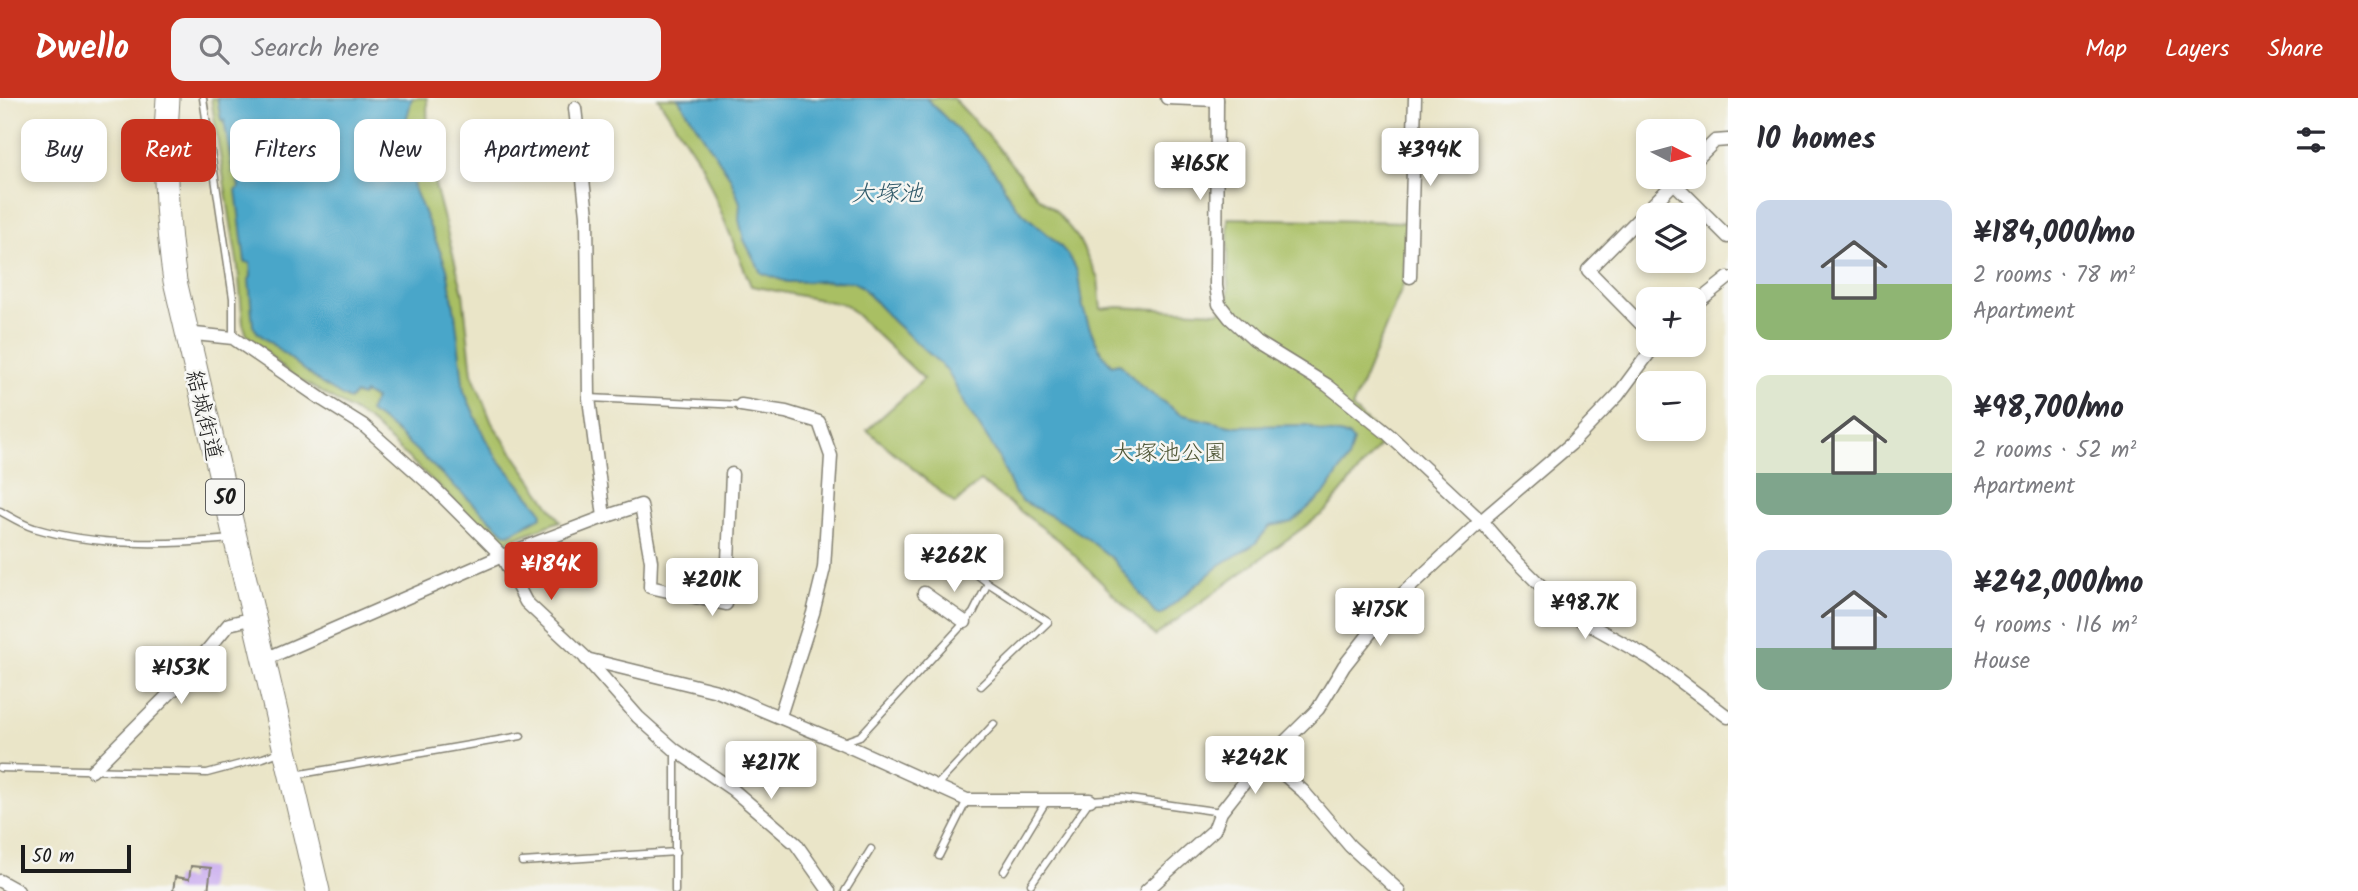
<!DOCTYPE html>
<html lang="en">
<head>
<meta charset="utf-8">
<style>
	body { margin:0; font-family:Kalam,"Klee One",sans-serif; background:#f2f2f3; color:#2b2b33; height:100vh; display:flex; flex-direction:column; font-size:26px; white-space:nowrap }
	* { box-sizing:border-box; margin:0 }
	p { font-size:23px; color:#7c7c81 }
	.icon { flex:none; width:38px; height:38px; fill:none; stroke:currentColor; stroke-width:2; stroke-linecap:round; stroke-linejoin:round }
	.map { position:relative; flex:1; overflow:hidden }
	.sheet { display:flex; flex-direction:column; background:#fff; width:630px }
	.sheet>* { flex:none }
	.guide { position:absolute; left:21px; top:21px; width:665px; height:63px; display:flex; gap:14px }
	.needle { width:46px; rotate:96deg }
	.buttons { position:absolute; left:1636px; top:21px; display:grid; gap:14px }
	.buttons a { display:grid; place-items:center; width:70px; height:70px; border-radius:14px; background:#fff; box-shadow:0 4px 10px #0003; font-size:35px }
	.scale { position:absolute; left:21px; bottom:18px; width:110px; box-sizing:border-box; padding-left:7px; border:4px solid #1c1c1c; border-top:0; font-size:19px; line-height:24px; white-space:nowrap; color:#1c1c1c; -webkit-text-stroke:5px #f6f6f2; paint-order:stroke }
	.price { position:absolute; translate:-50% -60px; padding:0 16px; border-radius:7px; background:#fff; color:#222; font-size:23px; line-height:46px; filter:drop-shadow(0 2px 4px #0008) }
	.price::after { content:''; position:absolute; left:50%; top:42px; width:21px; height:16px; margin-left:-10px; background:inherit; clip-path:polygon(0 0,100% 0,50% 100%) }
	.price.on { background:#c8321e; color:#fff }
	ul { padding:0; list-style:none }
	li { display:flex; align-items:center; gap:21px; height:175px; padding:0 28px }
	li span { display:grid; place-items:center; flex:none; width:196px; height:140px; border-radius:14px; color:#555 }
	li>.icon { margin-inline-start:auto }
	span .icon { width:84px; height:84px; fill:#fffc; stroke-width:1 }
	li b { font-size:30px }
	h2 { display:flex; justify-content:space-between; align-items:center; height:84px; padding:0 28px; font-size:30px }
	.pill { padding:0 24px; border-radius:14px; background:#fff; box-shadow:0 4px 10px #0003; font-size:24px; line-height:63px }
	.pill.on { background:#c8321e; color:#fff }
	header { display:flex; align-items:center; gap:42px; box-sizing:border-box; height:98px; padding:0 35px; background:#c8321e; color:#fff }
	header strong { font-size:33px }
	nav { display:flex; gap:38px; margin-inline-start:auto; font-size:24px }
	.search { width:490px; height:63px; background:#f2f2f3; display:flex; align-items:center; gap:18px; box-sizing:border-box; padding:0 24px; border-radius:14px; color:#7c7c81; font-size:26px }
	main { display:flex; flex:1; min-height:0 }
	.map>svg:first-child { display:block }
	.park { fill:#a9bf64; stroke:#626e40; stroke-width:2 }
	.water { fill:#4aa6c9; stroke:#336172; stroke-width:2 }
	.building { fill:#c9abef }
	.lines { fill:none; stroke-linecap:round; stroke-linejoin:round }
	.lane-casing { stroke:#838072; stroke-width:9 }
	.street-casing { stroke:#838072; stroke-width:15 }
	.highway-casing { stroke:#838072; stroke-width:25 }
	.lane { stroke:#fff; stroke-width:6 }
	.street { stroke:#fff; stroke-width:12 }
	.highway { stroke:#fff; stroke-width:23 }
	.labels { text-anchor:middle; stroke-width:5; stroke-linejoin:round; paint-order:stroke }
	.shield { fill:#f6f6f2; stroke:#5d5d5c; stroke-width:2 }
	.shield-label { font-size:21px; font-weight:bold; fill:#1c1c1c }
	.street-label { font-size:23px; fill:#1c1c1c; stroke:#f6f6f2 }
	.park-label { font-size:23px; fill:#4d5535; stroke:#f6f6f2 }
	.water-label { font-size:24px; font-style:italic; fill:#315a6a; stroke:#f6f6f2 }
</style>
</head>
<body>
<header>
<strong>Dwello</strong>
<div class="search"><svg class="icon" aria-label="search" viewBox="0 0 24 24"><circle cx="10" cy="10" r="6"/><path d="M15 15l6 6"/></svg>Search here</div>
<nav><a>Map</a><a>Layers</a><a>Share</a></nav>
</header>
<main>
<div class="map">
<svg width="1728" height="793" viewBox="0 0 1728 793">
	<rect width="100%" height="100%" fill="#f6f6f2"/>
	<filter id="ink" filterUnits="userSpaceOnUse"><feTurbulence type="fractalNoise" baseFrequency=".0143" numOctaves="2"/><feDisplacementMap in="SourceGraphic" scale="14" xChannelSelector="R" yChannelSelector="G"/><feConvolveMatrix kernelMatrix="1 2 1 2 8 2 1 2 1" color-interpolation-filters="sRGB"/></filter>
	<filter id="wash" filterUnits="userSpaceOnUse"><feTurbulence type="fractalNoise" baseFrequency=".00686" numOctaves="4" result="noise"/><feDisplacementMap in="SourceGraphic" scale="28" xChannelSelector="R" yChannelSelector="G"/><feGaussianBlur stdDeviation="1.57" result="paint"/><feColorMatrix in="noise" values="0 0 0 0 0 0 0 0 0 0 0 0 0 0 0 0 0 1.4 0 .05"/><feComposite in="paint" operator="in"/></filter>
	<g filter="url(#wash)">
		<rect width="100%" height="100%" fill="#eae5c8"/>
		<g class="park">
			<polygon points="211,0 427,0 428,60 463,195 472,275 492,325 560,423 500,446 368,322 289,275 247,237 243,226 238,169"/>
			<polygon points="658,0 953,0 987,36 1038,99 1055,112 1078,140 1098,180 1101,211 1118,209 1217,214 1228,209 1228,120 1406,124 1404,185 1352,310 1385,341 1326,413 1155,538 1060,443 980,383 955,406 867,332 924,281 846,207 751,188 702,67"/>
		</g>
		<g class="water">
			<polygon points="217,0 412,0 405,27 414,90 447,170 455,215 464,293 485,340 498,361 540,411 542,416 541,419 510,436 506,436 393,331 369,314 375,301 364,295 362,298 355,296 349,302 322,286 258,235 253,228 249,182 251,178 250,165 245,164 236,92 239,90 237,77 233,75 224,22 221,22"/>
			<path d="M 678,0 L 926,0 C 948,23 972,44 992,70 C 1003,83 1005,96 1018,110 C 1035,128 1059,142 1072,163 C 1081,176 1079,194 1083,209 C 1088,227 1098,254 1112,267 L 1119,265 L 1141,288 L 1180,316 L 1230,328 L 1307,327 L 1321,333 L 1349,338 L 1353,343 L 1348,361 L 1325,395 L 1292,424 L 1270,428 L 1255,446 L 1220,467 L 1162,516 L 1156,516 L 1113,461 L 1084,438 L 1061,423 L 1022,403 L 1015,396 L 996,354 L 966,308 L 947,272 L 894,224 L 861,188 L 853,184 L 841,183 L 787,184 L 761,175 L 744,142 L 739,122 L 740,105 L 730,79 Z"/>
		</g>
		<g id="blocks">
			<polygon class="building" points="191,768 211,770 208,793 173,793 175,779 189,781"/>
		</g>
	</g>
	<g filter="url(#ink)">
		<use href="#blocks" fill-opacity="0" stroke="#838072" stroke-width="2"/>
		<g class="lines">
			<g class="lane-casing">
				<g id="lane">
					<polyline points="203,0 233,200 233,240"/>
					<polyline points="589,300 741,307"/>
					<path d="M 0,413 C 11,419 22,426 34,430 C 98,449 166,447 232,441"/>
					<polyline points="941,449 988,485"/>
					<polyline points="843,644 860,638 965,524 973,515 988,485 1048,524 981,588"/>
					<polyline points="675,652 675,793"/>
					<polyline points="0,670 207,675 263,660 282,653"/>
					<polyline points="295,677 521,638"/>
					<polyline points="936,688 994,626"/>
					<polyline points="939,758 967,702"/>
					<polyline points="522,764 676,754"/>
					<polyline points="1004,773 1047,702"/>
					<polyline points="1031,786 1090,702 1122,700 1221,714"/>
					<polyline points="845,793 871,751"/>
				</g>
			</g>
			<g class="street-casing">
				<g id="street">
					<polyline points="1167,0 1217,2"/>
					<polyline points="1217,0 1216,188 1219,206 1230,220 1254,242 1327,287 1388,336 1481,423 1513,460 1567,514 1651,561 1728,619"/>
					<polyline points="1694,64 1715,43 1728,42"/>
					<polyline points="1674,85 1728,139"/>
					<polyline points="1410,179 1415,0"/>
					<polyline points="1694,207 1728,180"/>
					<polyline points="1648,233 1588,172 1680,79"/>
					<polyline points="188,244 195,236 233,240 323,302 363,327 434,390 502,458 526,504 586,560 638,619 675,652 732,691 796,746 829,793"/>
					<polyline points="741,307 786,314 819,324 831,358 824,470 813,515 780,618"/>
					<polyline points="604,419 641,407 651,463 650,489 726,506 732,376"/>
					<polyline points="924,495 965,524"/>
					<polyline points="586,561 717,593 841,645 967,702 1090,702"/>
					<polyline points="263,562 502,458 604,419 589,300 587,117 575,10"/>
					<polyline points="1267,662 1303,693 1350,748 1399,793"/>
					<polyline points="92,673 180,585 229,526 254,520"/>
					<polyline points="0,783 18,793"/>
					<polyline points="1146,793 1214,732 1221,714 1247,681 1318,611 1344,568 1396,502 1481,423 1571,346 1618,297 1655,247"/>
				</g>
			</g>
			<g class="highway-casing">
				<path id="highway" d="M 168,0 C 163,62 166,122 175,183 L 318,793"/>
			</g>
			<use href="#lane" class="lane"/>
			<use href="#street" class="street"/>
			<use href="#highway" class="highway"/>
		</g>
	</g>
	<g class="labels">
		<rect class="shield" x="206" y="381.5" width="38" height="35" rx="5"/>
		<g class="shield-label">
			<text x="225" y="406">50</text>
		</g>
		<g class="street-label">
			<text transform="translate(205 317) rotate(77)" y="8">結城街道</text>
		</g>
		<g class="park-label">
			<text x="1169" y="362">大塚池公園</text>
		</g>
		<g class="water-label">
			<text x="887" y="103">大塚池</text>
		</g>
	</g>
</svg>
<div class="buttons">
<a><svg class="needle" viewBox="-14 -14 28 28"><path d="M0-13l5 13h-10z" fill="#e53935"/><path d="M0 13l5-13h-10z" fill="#7c7c81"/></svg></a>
<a><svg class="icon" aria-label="layers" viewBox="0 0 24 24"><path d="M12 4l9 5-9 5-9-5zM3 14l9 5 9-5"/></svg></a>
<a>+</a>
<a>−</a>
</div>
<div class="scale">50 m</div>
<b class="price" style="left:1430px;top:90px">¥394K</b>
<b class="price" style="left:1200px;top:104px">¥165K</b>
<b class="price" style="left:954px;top:496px">¥262K</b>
<b class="price on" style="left:551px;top:504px">¥184K</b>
<b class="price" style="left:712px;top:520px">¥201K</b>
<b class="price" style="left:1585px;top:543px">¥98.7K</b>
<b class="price" style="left:1380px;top:550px">¥175K</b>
<b class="price" style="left:181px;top:608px">¥153K</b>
<b class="price" style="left:1255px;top:698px">¥242K</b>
<b class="price" style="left:771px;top:703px">¥217K</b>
<div class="guide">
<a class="pill">Buy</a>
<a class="pill on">Rent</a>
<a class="pill">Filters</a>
<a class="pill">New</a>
<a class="pill">Apartment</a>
</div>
</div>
<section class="sheet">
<h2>10 homes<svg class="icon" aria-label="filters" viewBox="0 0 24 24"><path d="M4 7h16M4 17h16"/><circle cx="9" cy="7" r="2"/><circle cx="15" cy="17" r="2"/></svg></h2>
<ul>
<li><span style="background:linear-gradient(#c9d6e8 60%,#8fb573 0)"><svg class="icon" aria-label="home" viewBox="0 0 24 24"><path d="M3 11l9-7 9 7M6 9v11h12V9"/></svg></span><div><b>¥184,000/mo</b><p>2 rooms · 78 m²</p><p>Apartment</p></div></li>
<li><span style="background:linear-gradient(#dfe7d0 70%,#7fa58c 0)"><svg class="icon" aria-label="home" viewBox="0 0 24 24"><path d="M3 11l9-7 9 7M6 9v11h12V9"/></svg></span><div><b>¥98,700/mo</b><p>2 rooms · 52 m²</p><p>Apartment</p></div></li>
<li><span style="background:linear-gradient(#c9d6e8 70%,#7fa58c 0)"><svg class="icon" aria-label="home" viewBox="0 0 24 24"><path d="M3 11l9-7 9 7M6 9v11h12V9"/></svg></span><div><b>¥242,000/mo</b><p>4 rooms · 116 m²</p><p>House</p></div></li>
</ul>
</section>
</main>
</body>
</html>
